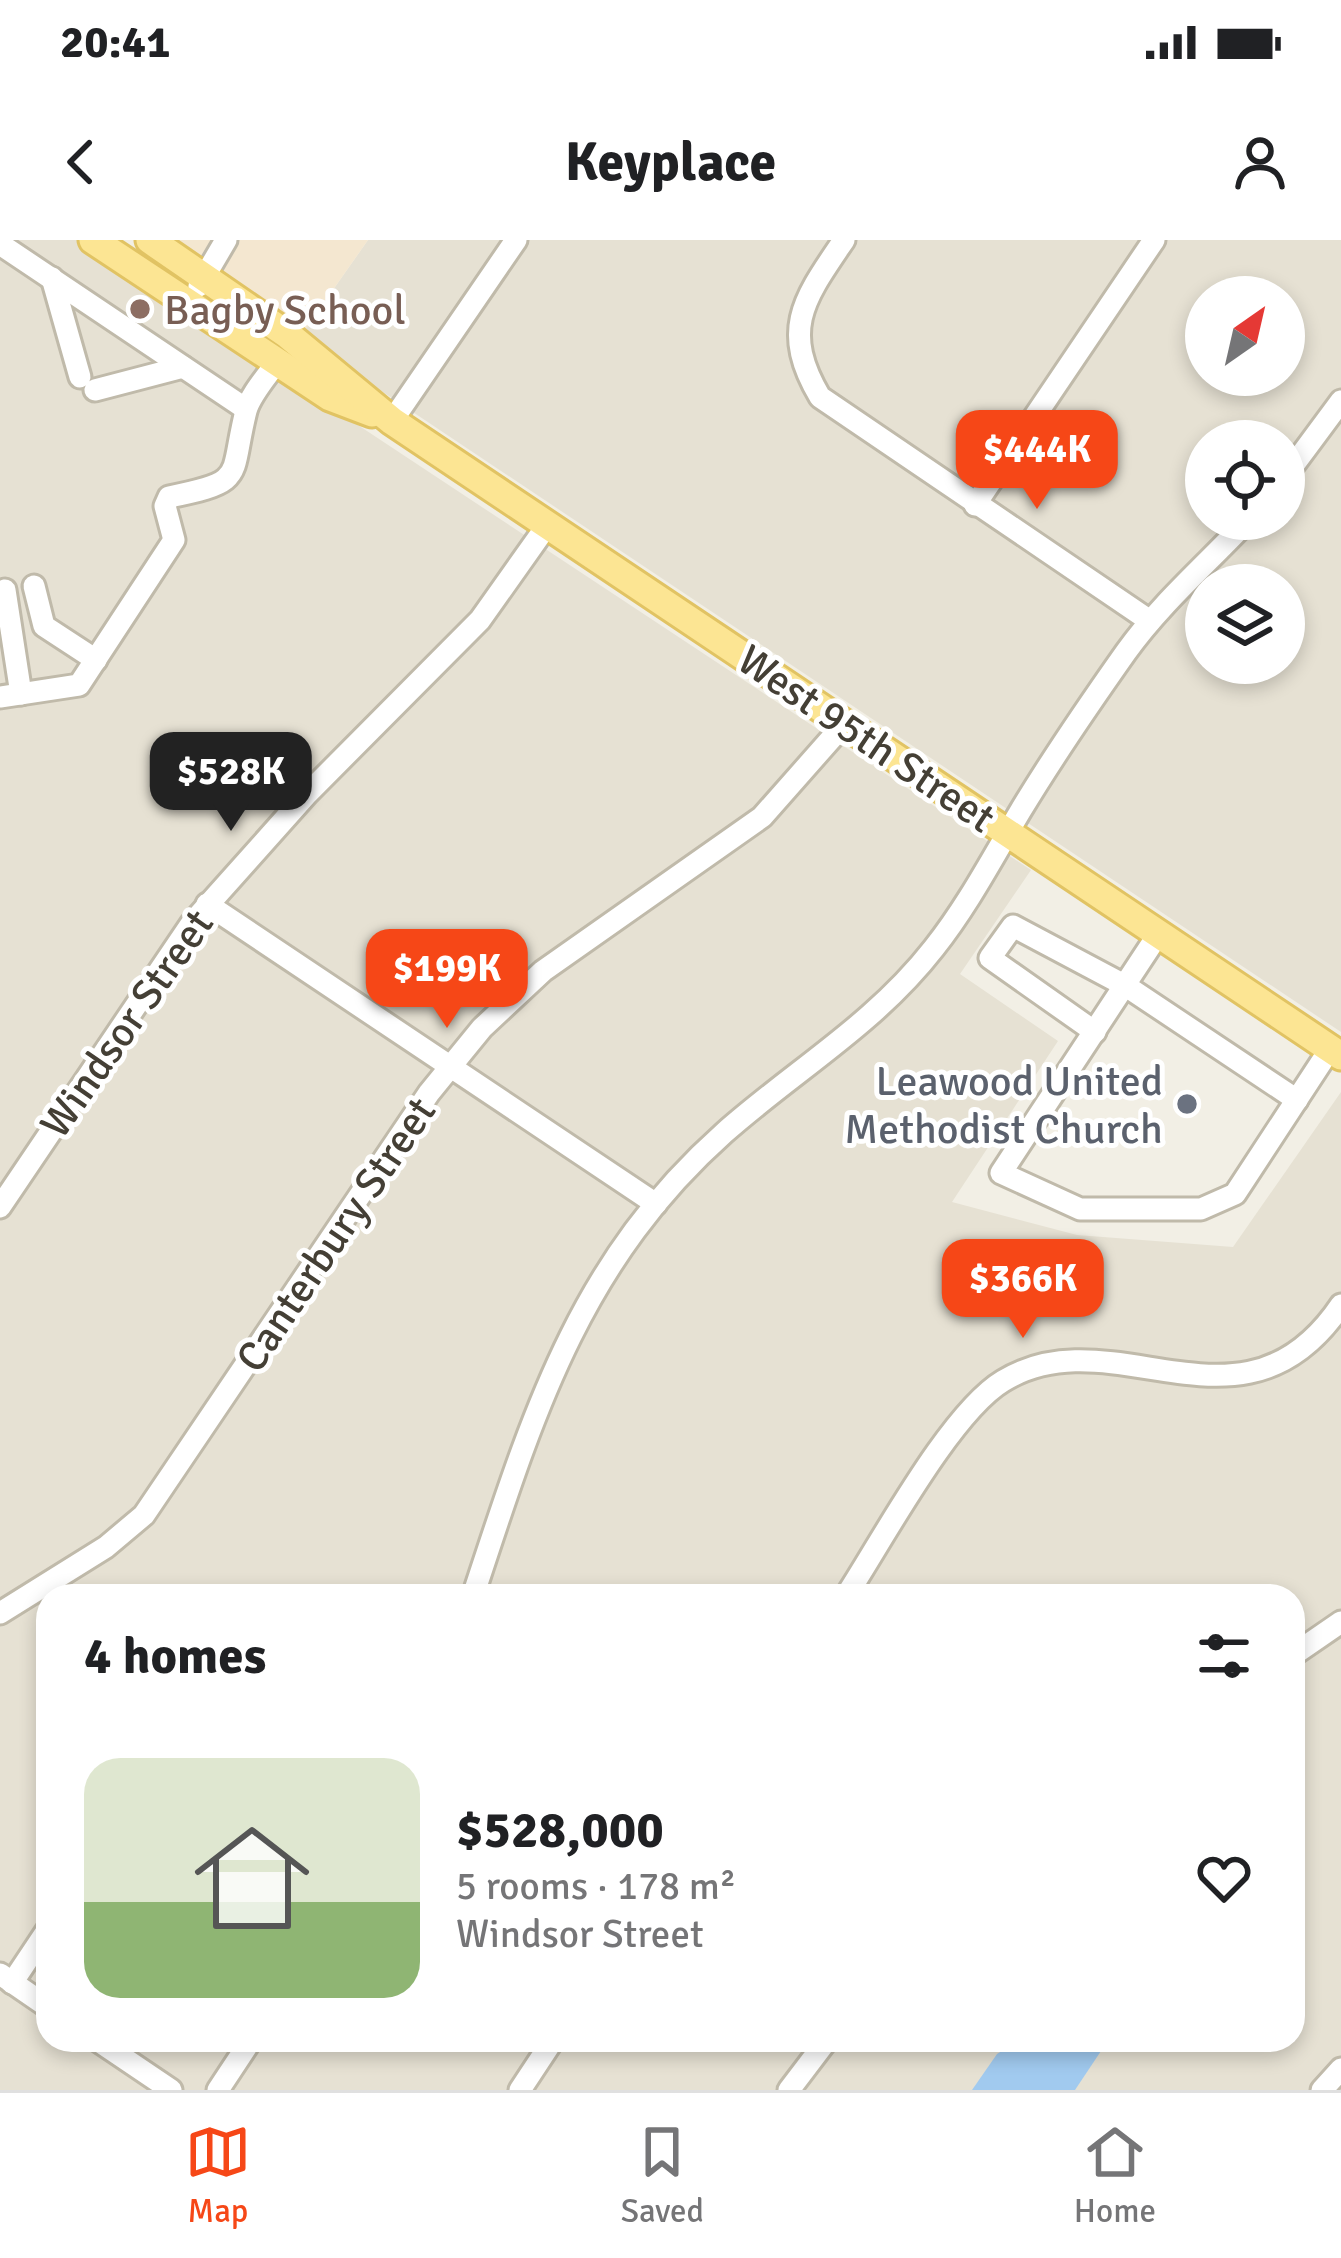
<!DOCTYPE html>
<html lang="en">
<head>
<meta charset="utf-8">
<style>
	body { margin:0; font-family:Signika,sans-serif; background:#f2f2f2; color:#202124; height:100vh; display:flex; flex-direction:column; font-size:45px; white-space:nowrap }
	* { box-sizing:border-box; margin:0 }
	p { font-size:39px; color:#757577 }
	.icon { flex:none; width:66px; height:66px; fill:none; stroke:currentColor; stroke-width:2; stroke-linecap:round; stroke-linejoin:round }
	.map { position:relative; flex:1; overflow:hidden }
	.details { position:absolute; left:36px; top:1344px; width:1269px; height:468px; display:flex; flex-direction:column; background:#fff; border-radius:36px; box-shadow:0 6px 18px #0003 }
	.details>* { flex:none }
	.needle { width:78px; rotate:34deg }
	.fabs { position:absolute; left:1185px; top:36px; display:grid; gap:24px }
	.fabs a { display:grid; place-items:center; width:120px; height:120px; border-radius:50%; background:#fff; box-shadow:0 6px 18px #0003; font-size:60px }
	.price { position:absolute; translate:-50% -102px; padding:0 27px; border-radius:24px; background:#f64717; color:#fff; font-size:39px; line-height:78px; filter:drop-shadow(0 3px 6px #0008) }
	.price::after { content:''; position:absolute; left:50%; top:72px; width:36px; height:27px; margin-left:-18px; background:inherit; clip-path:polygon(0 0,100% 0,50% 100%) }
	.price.active { background:#222; color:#fff }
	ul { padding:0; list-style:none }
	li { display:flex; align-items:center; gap:36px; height:300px; padding:0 48px }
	li span { display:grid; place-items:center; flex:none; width:336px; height:240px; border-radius:36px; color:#555 }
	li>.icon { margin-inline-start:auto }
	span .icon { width:144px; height:144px; fill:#fffc; stroke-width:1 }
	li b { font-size:51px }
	h2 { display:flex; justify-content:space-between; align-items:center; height:144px; padding:0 48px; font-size:51px }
	.status { display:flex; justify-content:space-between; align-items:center; height:84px; padding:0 60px; background:#fff; direction:ltr }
	.status svg { height:33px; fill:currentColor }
	header { display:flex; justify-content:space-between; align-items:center; height:156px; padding:0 48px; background:#fff; font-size:54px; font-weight:700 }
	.menu { display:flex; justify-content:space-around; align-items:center; height:168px; border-top:3px solid #e0e0e0; background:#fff; font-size:33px; color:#757577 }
	.menu a { display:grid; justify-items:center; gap:6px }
	.menu .active { color:#f64717 }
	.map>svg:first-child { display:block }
	.residential { fill:#e6e1d3; fill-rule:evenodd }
	.commercial { fill:#f4e7d0 }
	.water { fill:#a1caef }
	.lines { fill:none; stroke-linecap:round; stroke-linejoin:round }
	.minor-casing { stroke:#c0baaa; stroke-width:27 }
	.major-casing { stroke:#e1c363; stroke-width:33 }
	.minor { stroke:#fff; stroke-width:21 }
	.major { stroke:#fce593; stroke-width:27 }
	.education-dot { fill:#8d6e63; stroke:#fff; stroke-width:4.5 }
	.worship-dot { fill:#6b7280; stroke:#fff; stroke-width:4.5 }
	.labels { text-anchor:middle; stroke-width:10; stroke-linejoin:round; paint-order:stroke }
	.education-label { font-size:42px; fill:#785e54; stroke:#fff; text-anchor:start }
	.street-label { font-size:42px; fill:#443f35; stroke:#fff }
	.worship-label { font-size:42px; fill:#5b616d; stroke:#fff; text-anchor:end }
</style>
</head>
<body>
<div class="status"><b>20:41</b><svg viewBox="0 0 49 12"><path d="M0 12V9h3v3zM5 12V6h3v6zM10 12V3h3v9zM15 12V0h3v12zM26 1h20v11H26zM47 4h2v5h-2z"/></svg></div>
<header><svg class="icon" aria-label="back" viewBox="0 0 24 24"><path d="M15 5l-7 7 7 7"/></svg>Keyplace<svg class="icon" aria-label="person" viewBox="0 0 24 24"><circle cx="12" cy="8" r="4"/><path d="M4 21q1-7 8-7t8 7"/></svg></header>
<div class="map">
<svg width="1341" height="1850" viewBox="0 0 1341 1850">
	<rect width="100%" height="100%" fill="#f2efe5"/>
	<g class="residential">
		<polygon points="0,0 78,0 1031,630 960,734 1058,801 952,962 1077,995 1233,1007 1341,852 1341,1850 184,1850 111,1800 1293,1800 1293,1356 48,1356 48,1757 0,1725"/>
		<path d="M 368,0 L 1341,0 L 1341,792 L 344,126 L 304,91 ZM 1206,57 L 1284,57 L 1284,135 L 1206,135 ZM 1206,201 L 1284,201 L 1284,279 L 1206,279 ZM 1206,345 L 1284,345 L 1284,423 L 1206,423 Z"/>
		<polygon points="0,1745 48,1777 48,1800 83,1800 157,1850 0,1850"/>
	</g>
	<polygon class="commercial" points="168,0 368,0 304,91"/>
	<polygon class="water" points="1019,1800 1103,1800 1105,1805 1075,1850 972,1850 997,1814"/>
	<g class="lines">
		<g class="minor-casing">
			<g id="minor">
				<path d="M 844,0 C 804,59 780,89 820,157 L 1150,381"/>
				<polyline points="0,4 246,169"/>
				<polyline points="52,38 80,137"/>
				<polyline points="199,46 226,0"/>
				<polyline points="95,150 183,127"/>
				<polyline points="392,181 516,0"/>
				<polyline points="1284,238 1341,161"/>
				<polyline points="975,265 1154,0"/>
				<polyline points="34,346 44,386 96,420"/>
				<polyline points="5,350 21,454"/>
				<path d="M 0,457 L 79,445 L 174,300 L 165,266 L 169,257 C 248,241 229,238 246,171 C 250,155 267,136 277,122"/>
				<polyline points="207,664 656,964"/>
				<polyline points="1159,693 1001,933 1080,969 1201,969 1235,954 1330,809"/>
				<polyline points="1095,792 990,718 1013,686 1126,746 1297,860"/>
				<polyline points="0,967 191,684 307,554 480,380 548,284"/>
				<path d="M 473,1356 C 532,1177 578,1023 724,893 C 795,830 874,785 934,708 C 968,665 993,617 1021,570 C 1053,517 1090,463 1126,412 C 1161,363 1208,323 1249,279"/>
				<path d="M 846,1356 C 882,1301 950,1173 1003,1141 C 1114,1073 1243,1211 1341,1065"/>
				<polyline points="0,1373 106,1307 144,1275 429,853 482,788 543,731 762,577 845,483"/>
				<polyline points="1293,1415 1341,1382"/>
				<polyline points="0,1734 48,1767"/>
				<polyline points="12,1743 48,1689"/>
				<polyline points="97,1800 171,1850"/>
				<polyline points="218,1850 251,1800"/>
				<polyline points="520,1850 553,1800"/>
				<polyline points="789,1850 827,1800"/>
				<polyline points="1322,1850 1341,1829"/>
			</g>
		</g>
		<g class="major-casing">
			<g id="major">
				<polyline points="93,0 330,157 372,173"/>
				<polyline points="150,0 288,95 392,181 1341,816"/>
			</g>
		</g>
		<use href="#minor" class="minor"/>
		<use href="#major" class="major"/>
	</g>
	<circle class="education-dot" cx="140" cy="69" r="12"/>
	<circle class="worship-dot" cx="1187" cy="864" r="12"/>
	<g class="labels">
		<g class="education-label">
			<text x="164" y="84">Bagby School</text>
		</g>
		<g class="street-label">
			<text transform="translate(867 498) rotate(34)" y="15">West 95th Street</text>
			<text transform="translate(126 783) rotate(-55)" y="15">Windsor Street</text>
			<text transform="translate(335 994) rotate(-56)" y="15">Canterbury Street</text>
		</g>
		<g class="worship-label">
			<text x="1163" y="855">Leawood United<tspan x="1163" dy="48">Methodist Church</tspan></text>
		</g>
	</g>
</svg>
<div class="fabs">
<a><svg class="needle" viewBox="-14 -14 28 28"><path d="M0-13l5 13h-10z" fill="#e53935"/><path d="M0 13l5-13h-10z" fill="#757577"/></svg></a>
<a><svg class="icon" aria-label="locate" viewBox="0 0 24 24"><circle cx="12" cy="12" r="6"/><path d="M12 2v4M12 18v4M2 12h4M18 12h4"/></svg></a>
<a><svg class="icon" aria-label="layers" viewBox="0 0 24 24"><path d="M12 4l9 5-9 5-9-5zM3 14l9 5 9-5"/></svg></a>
</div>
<b class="price" style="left:1037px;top:272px">$444K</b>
<b class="price active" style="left:231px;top:594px">$528K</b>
<b class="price" style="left:447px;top:791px">$199K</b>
<b class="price" style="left:1023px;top:1101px">$366K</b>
<section class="details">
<h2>4 homes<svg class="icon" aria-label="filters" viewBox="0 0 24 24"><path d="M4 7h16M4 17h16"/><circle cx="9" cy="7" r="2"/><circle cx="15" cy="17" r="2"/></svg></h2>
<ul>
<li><span style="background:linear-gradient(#dfe7d0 60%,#8fb573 0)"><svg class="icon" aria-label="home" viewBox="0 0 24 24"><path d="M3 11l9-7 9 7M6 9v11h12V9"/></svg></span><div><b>$528,000</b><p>5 rooms · 178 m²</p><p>Windsor Street</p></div><svg class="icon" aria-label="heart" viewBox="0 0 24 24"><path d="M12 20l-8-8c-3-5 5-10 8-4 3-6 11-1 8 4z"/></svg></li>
</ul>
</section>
</div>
<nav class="menu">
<a class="active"><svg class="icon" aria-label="map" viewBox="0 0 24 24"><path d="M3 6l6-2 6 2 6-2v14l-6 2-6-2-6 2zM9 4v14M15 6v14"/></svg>Map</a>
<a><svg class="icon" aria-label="saved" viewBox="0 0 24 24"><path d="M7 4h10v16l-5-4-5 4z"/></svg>Saved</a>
<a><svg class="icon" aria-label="home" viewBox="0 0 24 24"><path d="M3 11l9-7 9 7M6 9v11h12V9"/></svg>Home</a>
</nav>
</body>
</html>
